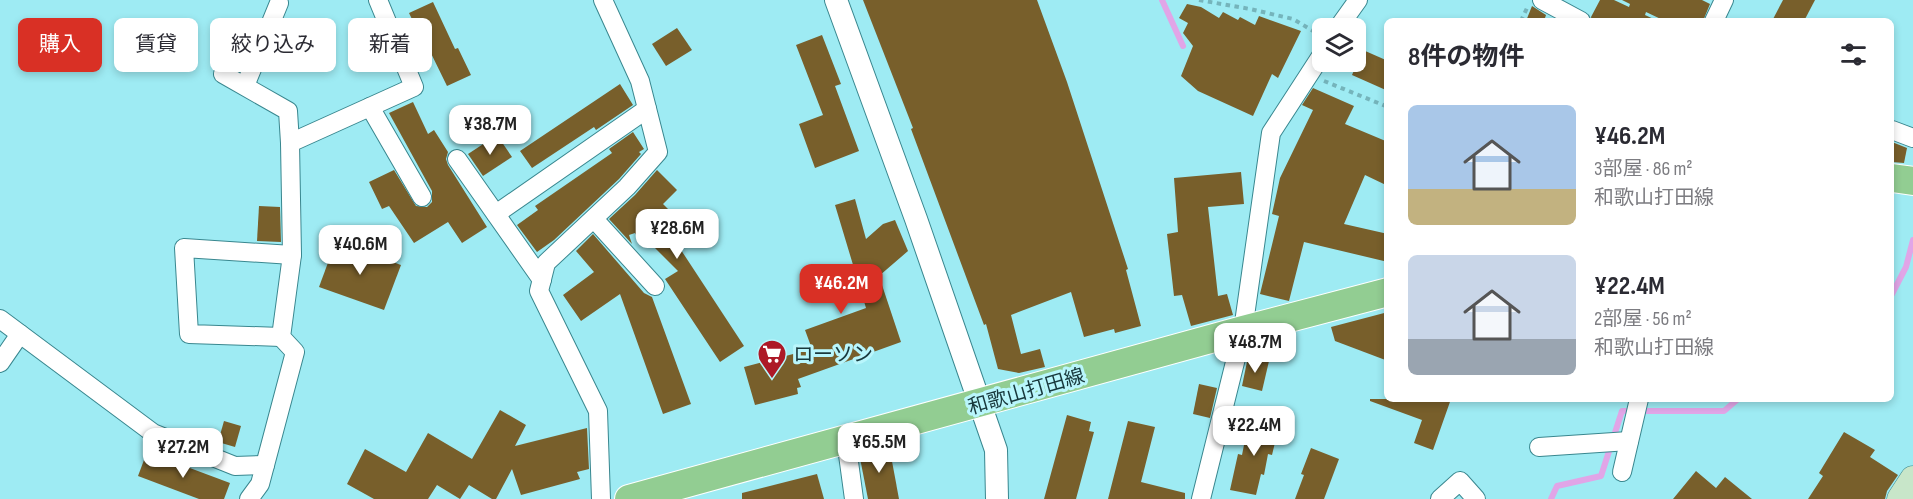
<!DOCTYPE html>
<html lang="ja">
<head>
<meta charset="utf-8">
<style>
	body { margin:0; font-family:"Sofia Sans Condensed","Noto Sans JP",sans-serif; background:#f7f7f7; color:#2b2b33; height:100vh; display:flex; flex-direction:column; font-size:22px; white-space:nowrap }
	* { box-sizing:border-box; margin:0 }
	p { font-size:20px; color:#7c7c81 }
	.icon { flex:none; width:33px; height:33px; fill:none; stroke:currentColor; stroke-width:2; stroke-linecap:round; stroke-linejoin:round }
	.map { position:relative; flex:1; overflow:hidden }
	.panel { position:absolute; left:1384px; top:18px; width:510px; height:384px; display:flex; flex-direction:column; background:#fff; border-radius:9px; box-shadow:0 3px 9px #0003 }
	.panel>* { flex:none }
	.guide { position:absolute; left:18px; top:18px; width:570px; height:54px; display:flex; gap:12px }
	.buttons { position:absolute; left:1312px; top:18px; display:grid; gap:12px }
	.buttons a { display:grid; place-items:center; width:54px; height:54px; border-radius:9px; background:#fff; box-shadow:0 3px 9px #0003; font-size:30px }
	.price { position:absolute; translate:-50% -51px; padding:0 14px; border-radius:12px; background:#fff; color:#222; font-size:20px; line-height:39px; filter:drop-shadow(0 2px 3px #0008) }
	.price::after { content:''; position:absolute; left:50%; top:36px; width:18px; height:14px; margin-left:-9px; background:inherit; clip-path:polygon(0 0,100% 0,50% 100%) }
	.price.active { background:#d93025; color:#fff }
	ul { padding:0; list-style:none }
	li { display:flex; align-items:center; gap:18px; height:150px; padding:0 24px }
	li span { display:grid; place-items:center; flex:none; width:168px; height:120px; border-radius:9px; color:#555 }
	li>.icon { margin-inline-start:auto }
	span .icon { width:72px; height:72px; fill:#fffc; stroke-width:1 }
	li b { font-size:26px }
	h2 { display:flex; justify-content:space-between; align-items:center; height:72px; padding:0 24px; font-size:26px }
	.chip { padding:0 21px; border-radius:9px; background:#fff; box-shadow:0 3px 9px #0003; font-size:21px; line-height:54px }
	.chip.active { background:#d93025; color:#fff }
	.map>svg:first-child { display:block }
	.lines { fill:none; stroke-linecap:round; stroke-linejoin:round }
	.stream { stroke:#e1a5e7; stroke-width:6 }
	.building { fill:#785f2b }
	.minor-casing { stroke:#39878f; stroke-width:20 }
	.tertiary-casing { stroke:#39878f; stroke-width:24 }
	.secondary-casing { stroke:#39878f; stroke-width:27 }
	.primary-casing { stroke:#fff; stroke-width:30 }
	.path { stroke:#75b4bb; stroke-width:4; stroke-dasharray:4.5 4.5; stroke-linecap:butt }
	.minor { stroke:#fff; stroke-width:18 }
	.tertiary { stroke:#fff; stroke-width:22 }
	.secondary { stroke:#c8e6c9; stroke-width:26 }
	.primary { stroke:#92cd92; stroke-width:28 }
	.labels { text-anchor:middle; stroke-width:6; stroke-linejoin:round; paint-order:stroke }
	.poi-label { font-size:20px; fill:#18383c; stroke:#b9f6fc; text-anchor:start }
	.street-label { font-size:20px; fill:#18383c; stroke:#b9f6fc }
</style>
</head>
<body>
<div class="map">
<svg width="1913" height="499" viewBox="0 0 1913 499">
	<rect width="100%" height="100%" fill="#9eebf3"/>
	<g class="lines">
		<g class="stream">
			<polyline points="1162,0 1183,46"/>
			<polyline points="1892,294 1906,267 1913,240"/>
			<polyline points="1551,499 1557,486 1601,476 1622,411 1724,411 1738,399"/>
		</g>
	</g>
	<g class="building">
		<polygon points="863,0 1037,0 1067,82 1128,269 1126,270 1141,326 1115,333 1114,329 1084,337 1071,292 1011,315 1021,354 1040,349 1045,367 1019,373 998,369 986,324 984,325 911,129 913,128"/>
		<polygon points="1600,0 1614,0 1629,7 1630,4 1622,0 1702,0 1710,4 1703,21 1665,21 1646,12 1645,15 1658,21 1592,21 1591,17"/>
		<polygon points="1783,0 1815,0 1804,21 1772,21"/>
		<polygon points="433,2 455,49 458,48 471,75 447,86 424,39 422,40 409,13"/>
		<polygon points="1187,4 1201,7 1219,18 1223,12 1238,20 1240,17 1255,25 1259,16 1301,31 1278,78 1272,74 1253,116 1198,91 1181,76 1193,46 1183,33 1188,23 1179,18"/>
		<polygon points="1532,6 1546,15 1544,21 1526,21"/>
		<polygon points="677,28 692,50 666,66 652,44"/>
		<polygon points="822,35 841,84 835,86 859,151 815,168 799,124 823,115 796,45"/>
		<polygon points="1363,50 1388,61 1388,91 1352,75"/>
		<polygon points="620,84 633,105 596,130 594,127 532,168 520,151"/>
		<polygon points="1313,88 1354,106 1345,124 1388,142 1388,186 1365,175 1344,224 1388,234 1388,262 1304,242 1289,301 1260,294 1279,216 1272,214 1280,178 1313,110 1302,105"/>
		<polygon points="413,102 428,134 434,130 448,152 446,159 448,165 487,227 462,243 448,222 414,243 389,206 382,209 369,182 394,170 416,206 427,207 432,202 432,191 389,113"/>
		<polygon points="633,132 644,149 639,152 641,154 619,179 554,240 537,252 517,225 538,210 535,206 612,153 609,149"/>
		<polygon points="497,135 512,157 483,176 468,154"/>
		<polygon points="1892,142 1907,148 1904,163 1892,162"/>
		<polygon points="657,170 677,190 663,204 695,236 681,250 744,346 720,362 665,279 678,271 642,235 638,238 635,233 629,235 632,244 609,219 635,195"/>
		<polygon points="1241,172 1244,204 1208,207 1218,296 1227,294 1233,315 1191,326 1182,295 1174,296 1167,234 1178,232 1174,178"/>
		<polygon points="855,199 866,239 883,224 895,220 908,251 879,276 901,342 798,379 801,387 797,388 798,394 755,405 744,367 812,349 805,330 866,308 835,205"/>
		<polygon points="259,206 280,207 281,242 257,241"/>
		<polygon points="593,234 644,293 652,297 691,404 663,414 620,294 581,321 563,295 594,272 576,251"/>
		<polygon points="336,241 401,265 384,310 319,287"/>
		<polygon points="1388,312 1388,361 1335,341 1331,327"/>
		<polygon points="1248,357 1269,361 1262,391 1242,386"/>
		<polygon points="1199,384 1217,388 1210,418 1193,414"/>
		<polygon points="1370,399 1451,399 1433,450 1414,443 1422,420 1370,401"/>
		<polygon points="500,410 526,425 515,446 587,428 589,469 577,472 580,479 521,495 512,469 496,499 492,499 469,485 460,499 437,485 428,499 374,499 347,484 365,449 406,472 428,433 472,459"/>
		<polygon points="1067,415 1091,422 1089,431 1094,432 1076,499 1044,499"/>
		<polygon points="1249,420 1279,426 1272,455 1268,454 1264,475 1261,474 1256,495 1230,490 1238,454 1242,455"/>
		<polygon points="224,421 241,426 235,447 218,442"/>
		<polygon points="1128,421 1155,427 1141,482 1185,493 1185,499 1108,499"/>
		<polygon points="1844,432 1875,450 1870,457 1898,475 1887,491 1885,499 1808,499 1823,476 1819,473"/>
		<polygon points="889,445 899,499 868,499 859,453"/>
		<polygon points="1311,448 1339,459 1324,499 1295,499 1304,475 1301,474"/>
		<polygon points="147,452 230,483 224,499 199,499 138,476"/>
		<polygon points="1696,471 1716,488 1725,477 1752,499 1673,499"/>
		<polygon points="817,474 824,499 742,499 742,493"/>
	</g>
	<g class="lines">
		<g class="minor-casing">
			<g id="minor">
				<polyline points="1542,0 1581,21"/>
				<polyline points="1714,21 1724,0"/>
				<polyline points="1338,28 1358,0"/>
				<polyline points="223,74 288,111 290,143"/>
				<polyline points="245,86 279,3"/>
				<polyline points="370,107 422,197"/>
				<polyline points="1892,130 1913,138"/>
				<polyline points="457,159 542,280"/>
				<polyline points="496,214 647,109"/>
				<polyline points="594,219 655,286"/>
				<polyline points="0,319 153,433 235,466 265,465"/>
				<polyline points="281,337 189,334 184,248 292,255"/>
				<polyline points="0,363 20,334"/>
				<polyline points="846,440 854,499"/>
				<polyline points="1539,447 1629,441"/>
				<polyline points="1622,472 1639,399"/>
				<polyline points="249,499 260,484 295,352 281,337 292,255 290,143 414,87 378,0"/>
				<polyline points="601,499 598,411 539,291 546,263 627,187 658,152 640,81 603,0"/>
				<polyline points="1201,499 1243,330 1271,133 1323,53"/>
				<polyline points="1440,499 1460,481 1476,499"/>
			</g>
		</g>
		<g class="tertiary-casing">
			<polyline id="tertiary" points="836,0 916,219 996,450 997,499"/>
		</g>
		<g class="secondary-casing">
			<polyline id="secondary" points="1900,499 1913,479"/>
		</g>
		<g class="primary-casing">
			<g id="primary">
				<polyline points="1892,178 1913,181"/>
				<polyline points="629,499 1243,330 1388,292"/>
			</g>
		</g>
		<g class="path">
			<polyline points="1199,0 1250,9 1293,19 1320,35"/>
			<polyline points="1521,21 1527,8"/>
			<polyline points="1324,81 1388,107"/>
		</g>
		<use href="#minor" class="minor"/>
		<use href="#tertiary" class="tertiary"/>
		<use href="#secondary" class="secondary"/>
		<use href="#primary" class="primary"/>
	</g>
	<defs>
		<g id="supermarket-pin" transform="scale(1.5)"><path d="M0 17L-7.5 6A9.5 9.5 0 1 1 7.5 6Z" fill="#ad1927" stroke="#b9f6fc"/><path d="M-6-5.5h2.5l.6 2H6L4.5 2H-2.5L-4.4-4H-6ZM-1.5 3.2a1.3 1.3 0 1 0 .1 0ZM3 3.2a1.3 1.3 0 1 0 .1 0Z" fill="#fff"/></g>
	</defs>
	<g fill-rule="evenodd">
		<use href="#supermarket-pin" x="772" y="354"/>
	</g>
	<g class="labels">
		<g class="poi-label">
			<text x="793" y="361">ローソン</text>
		</g>
		<g class="street-label">
			<text transform="translate(1026 391) rotate(-16)" y="7">和歌山打田線</text>
		</g>
	</g>
</svg>
<div class="buttons">
<a><svg class="icon" aria-label="layers" viewBox="0 0 24 24"><path d="M12 4l9 5-9 5-9-5zM3 14l9 5 9-5"/></svg></a>
</div>
<b class="price" style="left:490px;top:156px">¥38.7M</b>
<b class="price" style="left:677px;top:260px">¥28.6M</b>
<b class="price" style="left:360px;top:276px">¥40.6M</b>
<b class="price active" style="left:841px;top:315px">¥46.2M</b>
<b class="price" style="left:1255px;top:374px">¥48.7M</b>
<b class="price" style="left:1254px;top:457px">¥22.4M</b>
<b class="price" style="left:879px;top:474px">¥65.5M</b>
<b class="price" style="left:183px;top:479px">¥27.2M</b>
<div class="guide">
<a class="chip active">購入</a>
<a class="chip">賃貸</a>
<a class="chip">絞り込み</a>
<a class="chip">新着</a>
</div>
<section class="panel">
<h2>8件の物件<svg class="icon" aria-label="filters" viewBox="0 0 24 24"><path d="M4 7h16M4 17h16"/><circle cx="9" cy="7" r="2"/><circle cx="15" cy="17" r="2"/></svg></h2>
<ul>
<li><span style="background:linear-gradient(#a9c7e8 70%,#c2b280 0)"><svg class="icon" aria-label="home" viewBox="0 0 24 24"><path d="M3 11l9-7 9 7M6 9v11h12V9"/></svg></span><div><b>¥46.2M</b><p>3部屋 · 86 m²</p><p>和歌山打田線</p></div></li>
<li><span style="background:linear-gradient(#c9d6e8 70%,#9aa5b1 0)"><svg class="icon" aria-label="home" viewBox="0 0 24 24"><path d="M3 11l9-7 9 7M6 9v11h12V9"/></svg></span><div><b>¥22.4M</b><p>2部屋 · 56 m²</p><p>和歌山打田線</p></div></li>
</ul>
</section>
</div>
</body>
</html>
